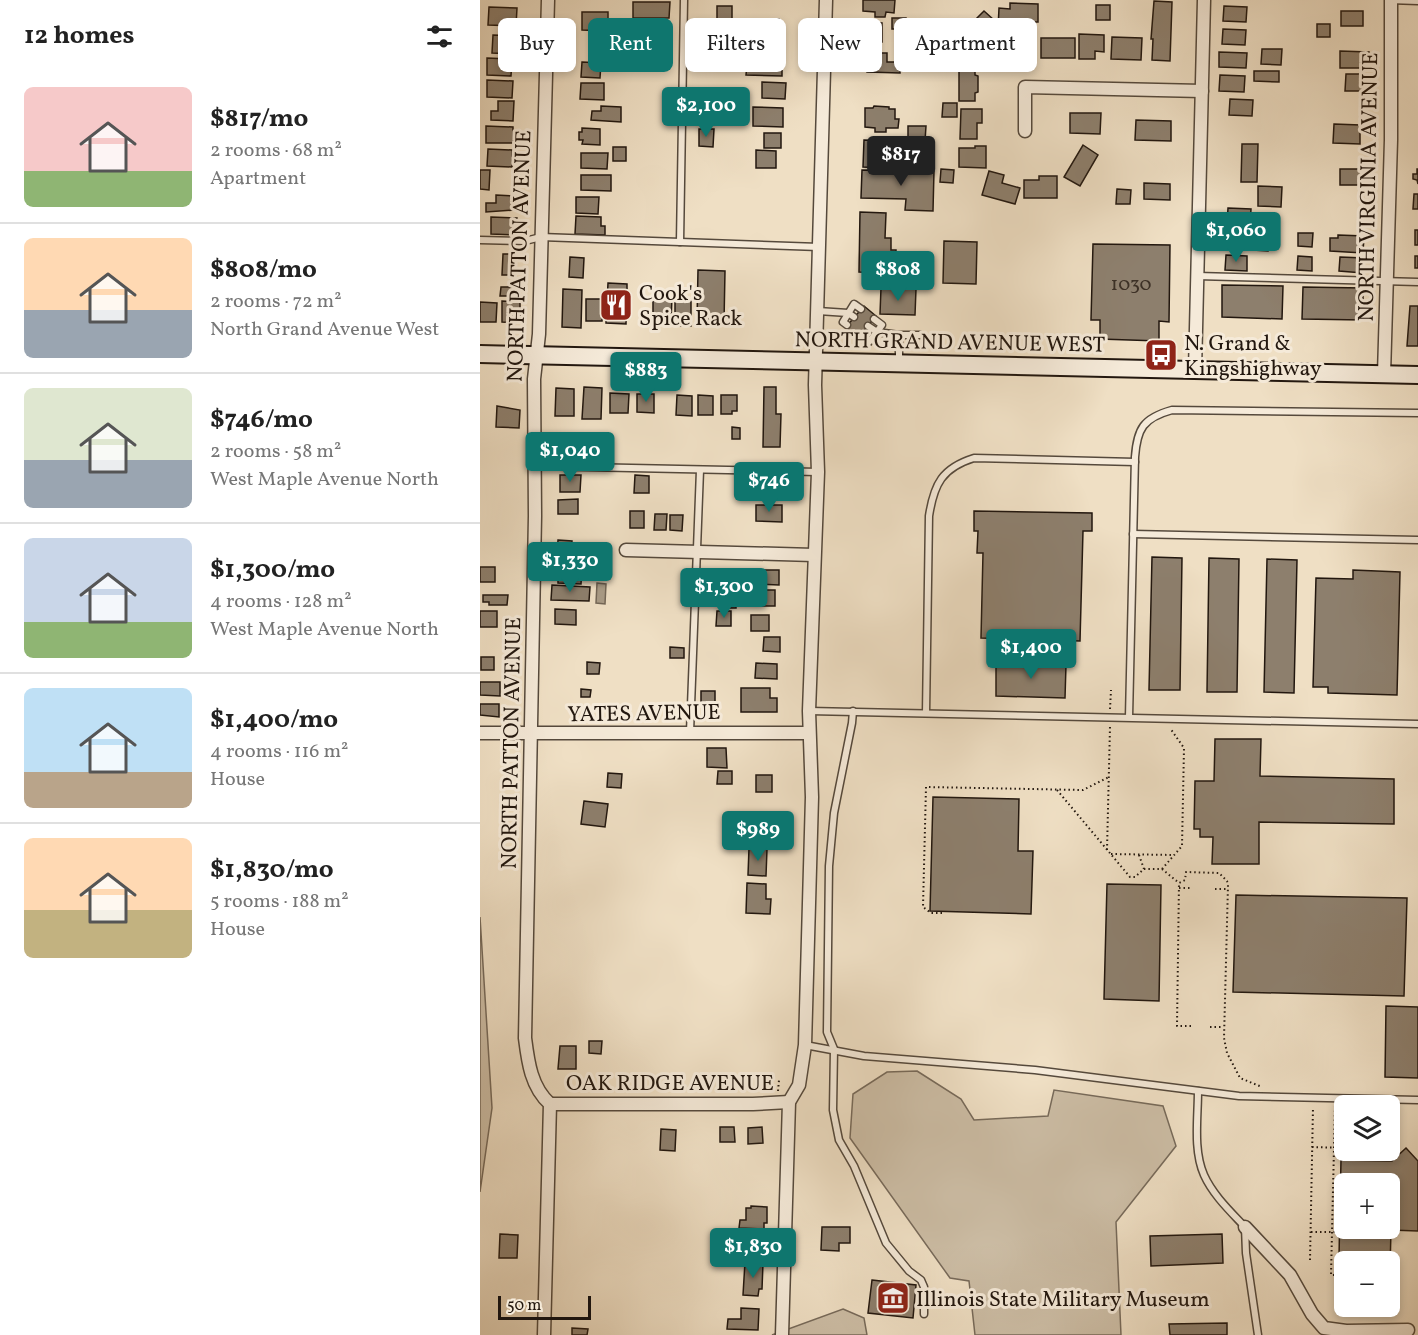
<!DOCTYPE html>
<html lang="en">
<head>
<meta charset="utf-8">
<style>
	body { margin:0; font-family:Vollkorn,serif; background:#f2f2f2; color:#222; height:100vh; display:flex; flex-direction:column; font-size:22px; white-space:nowrap }
	* { box-sizing:border-box; margin:0 }
	p { font-size:20px; color:#767676 }
	.icon { flex:none; width:33px; height:33px; fill:none; stroke:currentColor; stroke-width:2; stroke-linecap:round; stroke-linejoin:round }
	.map { position:relative; flex:1; overflow:hidden }
	.panel { display:flex; flex-direction:column; background:#fff; width:480px }
	.panel>* { flex:none }
	.top-card { position:absolute; left:18px; top:18px; width:570px; height:54px; display:flex; gap:12px }
	.controls { position:absolute; left:854px; top:1095px; display:grid; gap:12px }
	.controls a { display:grid; place-items:center; width:66px; height:66px; border-radius:9px; background:#fff; box-shadow:0 3px 9px #0003; font-size:30px }
	.scale { position:absolute; left:18px; bottom:15px; width:93px; box-sizing:border-box; padding-left:6px; border:3px solid #22170f; border-top:0; font-size:16px; line-height:21px; white-space:nowrap; color:#22170f; -webkit-text-stroke:4px #f5ead9; paint-order:stroke }
	.price { position:absolute; translate:-50% -51px; padding:0 14px; border-radius:6px; background:#0f766e; color:#fff; font-size:20px; line-height:39px; filter:drop-shadow(0 2px 3px #0008) }
	.price::after { content:''; position:absolute; left:50%; top:36px; width:18px; height:14px; margin-left:-9px; background:inherit; clip-path:polygon(0 0,100% 0,50% 100%) }
	.price.selected { background:#222; color:#fff }
	ul { padding:0; list-style:none }
	li { display:flex; align-items:center; gap:18px; height:150px; padding:0 24px }
	li+li { border-top:2px solid #e0e0e0 }
	li span { display:grid; place-items:center; flex:none; width:168px; height:120px; border-radius:9px; color:#555 }
	li>.icon { margin-inline-start:auto }
	span .icon { width:72px; height:72px; fill:#fffc; stroke-width:1 }
	li b { font-size:26px }
	h2 { display:flex; justify-content:space-between; align-items:center; height:72px; padding:0 24px; font-size:26px }
	.pill { padding:0 21px; border-radius:9px; background:#fff; box-shadow:0 3px 9px #0003; font-size:21px; line-height:54px }
	.pill.selected { background:#0f766e; color:#fff }
	main { display:flex; flex:1; min-height:0 }
	.map>svg:first-child { display:block }
	.green { fill:#ccbda5; stroke:#776a5a; stroke-width:1.5 }
	.water { fill:#a99b86; stroke:#736656; stroke-width:1.5 }
	.building { fill:#8d7f6d; stroke:#22170f; stroke-width:1.5; fill-rule:evenodd }
	.lines { fill:none; stroke-linecap:round; stroke-linejoin:round }
	.service-casing { stroke:#55493c; stroke-width:9 }
	.minor-casing { stroke:#55493c; stroke-width:15 }
	.secondary-casing { stroke:#22170f; stroke-width:20 }
	.path { stroke:#22170f; stroke-width:2; stroke-dasharray:1.5 3; stroke-linecap:butt }
	.service { stroke:#f5ead9; stroke-width:6 }
	.minor { stroke:#f5ead9; stroke-width:12 }
	.secondary { stroke:#f5ead9; stroke-width:16 }
	.labels { text-anchor:middle; stroke-width:6; stroke-linejoin:round; paint-order:stroke }
	.number-label { font-size:20px; fill:#3d3126 }
	.street-label { font-size:22px; fill:#22170f; stroke:#f5ead9 }
	.poi-label { font-size:22px; fill:#22170f; stroke:#f5ead9; text-anchor:start }
</style>
</head>
<body>
<main>
<section class="panel">
<h2>12 homes<svg class="icon" aria-label="filters" viewBox="0 0 24 24"><path d="M4 7h16M4 17h16"/><circle cx="9" cy="7" r="2"/><circle cx="15" cy="17" r="2"/></svg></h2>
<ul>
<li><span style="background:linear-gradient(#f6c9c9 70%,#8fb573 0)"><svg class="icon" aria-label="home" viewBox="0 0 24 24"><path d="M3 11l9-7 9 7M6 9v11h12V9"/></svg></span><div><b>$817/mo</b><p>2 rooms · 68 m²</p><p>Apartment</p></div></li>
<li><span style="background:linear-gradient(#ffd9b3 60%,#9aa5b1 0)"><svg class="icon" aria-label="home" viewBox="0 0 24 24"><path d="M3 11l9-7 9 7M6 9v11h12V9"/></svg></span><div><b>$808/mo</b><p>2 rooms · 72 m²</p><p>North Grand Avenue West</p></div></li>
<li><span style="background:linear-gradient(#dfe7d0 60%,#9aa5b1 0)"><svg class="icon" aria-label="home" viewBox="0 0 24 24"><path d="M3 11l9-7 9 7M6 9v11h12V9"/></svg></span><div><b>$746/mo</b><p>2 rooms · 58 m²</p><p>West Maple Avenue North</p></div></li>
<li><span style="background:linear-gradient(#c9d6e8 70%,#8fb573 0)"><svg class="icon" aria-label="home" viewBox="0 0 24 24"><path d="M3 11l9-7 9 7M6 9v11h12V9"/></svg></span><div><b>$1,300/mo</b><p>4 rooms · 128 m²</p><p>West Maple Avenue North</p></div></li>
<li><span style="background:linear-gradient(#bfe0f5 70%,#b9a48a 0)"><svg class="icon" aria-label="home" viewBox="0 0 24 24"><path d="M3 11l9-7 9 7M6 9v11h12V9"/></svg></span><div><b>$1,400/mo</b><p>4 rooms · 116 m²</p><p>House</p></div></li>
<li><span style="background:linear-gradient(#ffd9b3 60%,#c2b280 0)"><svg class="icon" aria-label="home" viewBox="0 0 24 24"><path d="M3 11l9-7 9 7M6 9v11h12V9"/></svg></span><div><b>$1,830/mo</b><p>5 rooms · 188 m²</p><p>House</p></div></li>
</ul>
</section>
<div class="map">
<svg width="938" height="1335" viewBox="0 0 938 1335">
	<rect width="100%" height="100%" fill="#efdfc4"/>
	<filter id="stains"><feTurbulence type="fractalNoise" baseFrequency=".00333" numOctaves="4"/><feColorMatrix values="0 0 0 0 .2 0 0 0 0 .09 0 0 0 0 .02 0 0 0 .5 -.17"/></filter>
	<radialGradient id="worn" r=".72"><stop offset=".6" stop-color="#630" stop-opacity="0"/><stop offset="1" stop-color="#630" stop-opacity=".3"/></radialGradient>
	<g class="green">
		<polygon points="0,917 12,1108 0,1192"/>
		<polygon points="437,1071 481,1099 494,1120 568,1116 574,1090 683,1106 696,1146 636,1222 641,1335 495,1335 489,1281 470,1278 370,1138 373,1094 407,1072"/>
		<polygon points="363,1309 384,1318 387,1335 292,1335"/>
	</g>
	<polygon class="water" points="117,583 126,584 125,604 116,603"/>
	<g class="building">
		<polygon points="383,0 415,0 414,13 406,12 405,17 395,17 395,12 383,11"/>
		<polygon points="674,1 692,2 690,61 672,60 673,39 671,39"/>
		<polygon points="153,2 190,2 189,18 153,18"/>
		<polygon points="530,3 558,4 558,22 545,22 544,28 518,28 519,8 530,9"/>
		<rect x="616" y="5" width="14" height="15"/>
		<rect x="237" y="6" width="15" height="16"/>
		<polygon points="744,6 767,7 766,22 743,21"/>
		<polygon points="9,7 37,8 36,26 8,25"/>
		<polygon points="504,11 514,20 505,29 519,43 504,59 502,57 495,64 482,52 493,40 484,31"/>
		<rect x="861" y="11" width="22" height="15"/>
		<polygon points="102,12 128,12 128,31 102,30"/>
		<rect x="412" y="18" width="14" height="11"/>
		<polygon points="283,19 299,19 299,29 304,29 304,46 299,46 299,53 288,52 288,46 282,46"/>
		<polygon points="385,22 402,23 402,42 385,41"/>
		<rect x="837" y="24" width="13" height="13"/>
		<polygon points="743,29 766,30 765,45 742,44"/>
		<polygon points="253,34 268,35 267,51 252,50"/>
		<polygon points="599,34 624,35 624,52 615,51 615,59 599,59"/>
		<polygon points="13,35 34,36 33,54 12,53"/>
		<polygon points="152,35 184,36 183,50 164,50 164,54 152,53"/>
		<polygon points="632,37 662,38 661,60 631,59"/>
		<rect x="561" y="38" width="34" height="20"/>
		<polygon points="782,49 802,49 801,65 781,64"/>
		<polygon points="246,51 260,52 260,65 246,65"/>
		<polygon points="860,51 889,52 889,68 860,68"/>
		<polygon points="739,52 767,53 766,68 739,67"/>
		<polygon points="387,53 407,53 407,62 420,62 420,73 387,72"/>
		<polygon points="7,58 32,59 31,76 7,75"/>
		<polygon points="280,59 302,59 302,76 266,75 267,64 280,65"/>
		<polygon points="102,62 121,63 120,78 101,77"/>
		<polygon points="479,67 495,67 495,75 498,76 498,92 495,93 495,101 479,101"/>
		<polygon points="774,71 799,71 799,82 774,81"/>
		<polygon points="866,74 887,74 887,91 865,91"/>
		<polygon points="740,75 765,76 764,92 739,91"/>
		<polygon points="7,80 33,81 32,98 7,97"/>
		<polygon points="282,82 306,83 305,99 282,98"/>
		<polygon points="101,83 124,83 124,100 100,99"/>
		<polygon points="750,99 773,100 772,116 749,115"/>
		<polygon points="18,101 34,101 33,121 11,120 11,111 18,111"/>
		<polygon points="463,103 477,103 477,117 462,117"/>
		<polygon points="121,106 141,107 141,122 111,120 112,111 121,111"/>
		<polygon points="394,106 409,107 409,109 415,109 415,119 419,119 418,128 406,128 406,132 395,132 395,128 385,127 385,108 393,108"/>
		<polygon points="273,107 303,108 303,127 273,126"/>
		<polygon points="481,109 502,109 502,123 497,123 497,139 480,139"/>
		<polygon points="590,113 621,113 620,134 590,133"/>
		<polygon points="656,120 691,121 691,141 655,140"/>
		<polygon points="854,124 880,125 880,144 853,143"/>
		<polygon points="6,126 33,127 33,143 6,143"/>
		<polygon points="428,126 446,126 445,141 428,140"/>
		<polygon points="102,128 120,129 120,145 102,144 103,140 99,140 99,132 102,132"/>
		<polygon points="219,129 234,129 233,147 219,146"/>
		<rect x="284" y="133" width="17" height="15"/>
		<polygon points="384,140 408,141 408,168 383,167"/>
		<polygon points="762,144 778,144 777,182 761,182"/>
		<polygon points="603,145 618,155 600,186 584,177"/>
		<polygon points="495,146 506,146 506,168 479,167 479,148 495,148"/>
		<rect x="133" y="147" width="13" height="14"/>
		<polygon points="8,149 32,150 32,167 7,166"/>
		<polygon points="276,150 296,151 296,168 276,168"/>
		<polygon points="101,153 128,153 127,169 101,168"/>
		<polygon points="461,169 474,170 473,183 460,182"/>
		<rect x="860" y="169" width="23" height="16"/>
		<polygon points="937,169 938,169 938,184 937,180 933,179 933,174 937,174"/>
		<polygon points="0,170 10,170 9,190 0,189"/>
		<polygon points="382,170 454,171 453,211 425,210 426,199 381,198"/>
		<polygon points="509,171 524,175 522,183 540,188 535,204 502,195"/>
		<polygon points="101,175 131,175 131,191 101,190"/>
		<polygon points="559,176 577,176 577,198 544,198 544,180 559,180"/>
		<polygon points="664,183 690,184 690,200 664,199"/>
		<polygon points="778,186 802,187 801,207 778,206"/>
		<polygon points="637,189 651,190 650,204 636,204"/>
		<polygon points="934,194 938,194 938,209 933,209"/>
		<polygon points="16,195 35,196 35,210 6,212 6,203 16,203"/>
		<polygon points="96,197 119,197 118,214 96,213"/>
		<polygon points="748,208 771,209 770,225 747,225"/>
		<polygon points="380,212 406,213 405,238 411,238 411,250 416,250 416,273 379,272"/>
		<polygon points="96,216 121,217 121,226 125,226 125,235 95,234"/>
		<polygon points="11,217 37,218 37,235 11,234"/>
		<rect x="935" y="230" width="3" height="15"/>
		<polygon points="818,233 833,233 832,247 818,246"/>
		<polygon points="858,235 884,236 883,253 850,251 850,238 858,238"/>
		<polygon points="464,241 497,242 496,284 463,283"/>
		<polygon points="774,243 788,243 788,251 773,250"/>
		<polygon points="613,244 690,245 689,322 679,321 679,341 620,339 620,320 611,320"/>
		<polygon points="23,254 33,254 32,275 22,275"/>
		<polygon points="746,255 767,256 767,271 745,270"/>
		<polygon points="818,256 832,257 832,271 817,270"/>
		<rect x="935" y="256" width="3" height="12"/>
		<polygon points="90,257 104,258 103,278 89,277"/>
		<polygon points="860,257 884,258 883,273 859,271"/>
		<polygon points="218,270 245,271 244,322 217,321"/>
		<polygon points="128,283 147,284 147,302 151,303 150,315 146,315 146,324 126,323"/>
		<polygon points="742,285 803,286 802,319 742,317"/>
		<polygon points="21,287 33,287 33,296 20,296"/>
		<polygon points="823,287 883,288 883,320 822,319"/>
		<polygon points="401,288 436,289 435,315 400,314"/>
		<polygon points="83,289 102,290 101,328 82,327"/>
		<polygon points="173,296 192,297 191,322 180,322 180,318 173,318"/>
		<polygon points="106,299 123,299 122,321 106,321"/>
		<rect x="195" y="299" width="16" height="27"/>
		<polygon points="22,301 40,302 40,323 22,322"/>
		<polygon points="0,302 17,303 16,322 0,322"/>
		<polygon points="384,306 396,316 378,338 366,327"/>
		<polygon points="930,306 938,306 938,346 927,346"/>
		<polygon points="104,387 122,388 121,419 102,419"/>
		<polygon points="284,387 296,387 296,414 301,414 300,447 283,447"/>
		<polygon points="76,388 94,389 94,416 75,416"/>
		<polygon points="130,393 149,394 148,413 130,413"/>
		<polygon points="157,394 174,394 174,413 157,412"/>
		<polygon points="197,395 212,396 212,416 196,415"/>
		<polygon points="218,395 233,396 233,415 218,415"/>
		<polygon points="241,395 257,395 257,411 252,411 252,414 241,414"/>
		<polygon points="17,406 40,410 39,428 16,427"/>
		<polygon points="252,427 260,428 260,439 252,439"/>
		<polygon points="80,475 101,475 100,492 80,492"/>
		<polygon points="155,475 169,476 169,493 154,493"/>
		<polygon points="276,481 302,482 302,498 276,498"/>
		<polygon points="98,499 98,514 78,514 78,500"/>
		<polygon points="276,505 302,505 302,522 276,521"/>
		<rect x="150" y="511" width="14" height="17"/>
		<polygon points="494,511 612,513 612,531 603,531 600,641 501,638 503,553 497,553 498,531 494,531"/>
		<polygon points="175,514 187,514 186,530 174,530"/>
		<polygon points="190,515 203,515 202,531 190,530"/>
		<polygon points="78,540 92,541 91,557 77,557"/>
		<polygon points="101,552 115,552 115,563 101,562"/>
		<polygon points="672,557 702,558 700,690 669,690"/>
		<polygon points="729,558 759,559 757,692 727,692"/>
		<polygon points="787,559 817,560 814,693 784,692"/>
		<polygon points="78,564 102,565 101,584 78,583"/>
		<rect x="0" y="567" width="15" height="15"/>
		<polygon points="118,570 127,570 126,577 118,576"/>
		<polygon points="276,570 299,570 299,585 276,584"/>
		<polygon points="873,570 920,572 917,695 848,693 848,687 833,687 836,578 873,579"/>
		<rect x="230" y="572" width="14" height="13"/>
		<polygon points="72,585 110,587 109,601 71,600"/>
		<polygon points="280,590 295,590 295,606 276,606 277,594 280,594"/>
		<polygon points="3,595 28,595 27,605 9,605 9,602 3,602"/>
		<polygon points="243,595 256,596 256,608 242,608"/>
		<polygon points="75,609 96,610 96,625 75,624"/>
		<rect x="0" y="611" width="17" height="16"/>
		<polygon points="237,611 251,611 251,626 236,626"/>
		<rect x="271" y="615" width="18" height="16"/>
		<polygon points="284,637 300,637 300,652 283,651"/>
		<polygon points="190,647 204,648 204,658 190,658"/>
		<rect x="1" y="657" width="13" height="13"/>
		<polygon points="107,662 120,663 119,674 107,674"/>
		<polygon points="276,663 297,664 297,679 275,678"/>
		<polygon points="516,663 586,665 585,698 516,696"/>
		<polygon points="0,682 20,682 20,696 0,695"/>
		<polygon points="261,688 290,688 290,698 297,698 297,712 261,712"/>
		<polygon points="101,689 111,690 110,697 101,697"/>
		<rect x="221" y="691" width="14" height="15"/>
		<polygon points="0,704 19,704 19,717 0,715"/>
		<polygon points="735,739 781,739 780,776 914,779 914,824 779,822 779,864 732,864 733,837 720,837 720,829 714,829 715,781 734,781"/>
		<polygon points="227,748 246,748 247,768 227,767"/>
		<polygon points="238,771 252,771 252,784 237,784"/>
		<polygon points="128,773 142,774 141,788 127,787"/>
		<rect x="276" y="775" width="16" height="17"/>
		<polygon points="453,797 539,799 538,851 553,851 551,914 450,911"/>
		<polygon points="104,801 128,804 125,827 101,824"/>
		<polygon points="269,848 287,849 286,876 268,875"/>
		<polygon points="267,883 286,884 286,899 291,899 290,914 266,913"/>
		<polygon points="627,884 681,885 679,1001 624,999"/>
		<polygon points="756,895 927,898 924,996 753,992"/>
		<polygon points="906,1006 938,1007 938,1078 905,1077"/>
		<polygon points="109,1041 122,1041 121,1054 109,1053"/>
		<polygon points="80,1046 96,1046 96,1069 78,1069"/>
		<polygon points="240,1127 254,1127 255,1142 240,1142"/>
		<polygon points="282,1127 283,1143 268,1144 268,1128"/>
		<polygon points="181,1129 196,1130 195,1151 180,1150"/>
		<path d="M 926,1148 L 938,1161 L 938,1231 L 911,1230 L 909,1307 L 909,1262 L 864,1262 L 864,1306 L 858,1306 L 861,1160 L 912,1161 ZM 864,1184 L 909,1184 L 909,1228 L 864,1228 Z"/>
		<polygon points="271,1206 287,1207 287,1223 284,1223 284,1229 259,1228 260,1220 266,1220 266,1208 271,1208"/>
		<polygon points="342,1227 370,1227 370,1243 359,1243 359,1251 341,1250"/>
		<polygon points="20,1234 38,1235 37,1258 19,1258"/>
		<polygon points="742,1234 743,1263 671,1266 670,1236"/>
		<polygon points="265,1262 283,1263 282,1289 279,1289 278,1296 263,1295"/>
		<polygon points="392,1280 436,1285 433,1318 388,1313"/>
		<polygon points="261,1308 279,1309 278,1330 247,1329 248,1319 261,1319"/>
		<polygon points="747,1323 747,1335 690,1335 689,1324"/>
		<polygon points="92,1328 108,1329 107,1335 92,1335"/>
	</g>
	<g class="lines">
		<g class="service-casing">
			<g id="service">
				<polyline points="909,0 938,1"/>
				<polyline points="0,240 45,241 61,237 339,247"/>
				<polyline points="200,242 204,0"/>
				<polyline points="717,276 938,282"/>
				<polyline points="338,311 368,313 374,317"/>
				<polyline points="367,325 363,322 374,304 381,309"/>
				<polyline points="388,326 397,332 419,335"/>
				<polyline points="380,335 389,342 402,325 394,319"/>
				<polyline points="419,362 419,335 440,335"/>
				<polyline points="55,466 338,472"/>
				<polyline points="653,534 938,540"/>
				<polyline points="329,711 938,724"/>
				<polyline points="373,711 372,723 354,813 349,866 347,1032 354,1049 353,1110 359,1140 374,1166 406,1243 429,1271 441,1280 444,1287 444,1314"/>
				<path d="M 446,713 L 449,516 C 454,484 462,468 494,458 L 655,462"/>
				<path d="M 649,717 L 655,457 C 657,429 663,418 692,410 L 938,413"/>
				<polyline points="210,732 220,470"/>
				<polyline points="325,1045 384,1056 555,1070 759,1096 938,1100"/>
				<path d="M 718,1091 C 718,1118 713,1150 724,1175 C 733,1195 750,1211 765,1227 L 766,1253 L 778,1335"/>
			</g>
		</g>
		<g class="minor-casing">
			<g id="minor">
				<polyline points="545,131 545,87 722,91"/>
				<polyline points="715,370 724,0"/>
				<polyline points="904,374 911,140 911,0"/>
				<polyline points="146,550 334,555"/>
				<polyline points="0,733 329,733"/>
				<polyline points="70,1104 273,1104 309,1102"/>
				<polyline points="765,1227 810,1275 832,1314 844,1328 866,1331 928,1330"/>
				<path d="M 64,1335 L 70,1104 C 51,1087 48,1062 45,1038 L 55,516 L 54,379 L 59,334 L 68,0"/>
				<polyline points="302,1335 309,1102 319,1085 325,1045 332,797 329,711 338,472 335,385 346,0"/>
			</g>
		</g>
		<g class="secondary-casing">
			<polyline id="secondary" points="0,354 938,375"/>
		</g>
		<g class="path">
			<polyline points="630,709 631,690"/>
			<polyline points="577,790 650,877 655,877 664,869 682,869 699,883"/>
			<polyline points="627,850 630,727"/>
			<polyline points="631,854 693,855"/>
			<polyline points="659,855 664,869"/>
			<polyline points="682,869 702,846 704,748 690,728"/>
			<polyline points="699,888 712,888"/>
			<polyline points="735,889 747,889"/>
			<polyline points="462,913 451,913 443,907 446,787 603,790 629,777"/>
			<polyline points="711,1026 697,1026 699,883 705,880 706,872 739,873 747,881 748,885 744,1038 747,1053 760,1078 782,1087"/>
			<polyline points="730,1027 743,1027"/>
			<polyline points="298,1091 299,1080"/>
			<polyline points="855,1106 851,1275 856,1275"/>
			<polyline points="859,1108 864,1114"/>
			<polyline points="832,1147 864,1148"/>
			<polyline points="897,1150 905,1160"/>
			<polyline points="831,1232 859,1232"/>
			<polyline points="830,1260 833,1107"/>
		</g>
		<use href="#service" class="service"/>
		<use href="#minor" class="minor"/>
		<use href="#secondary" class="secondary"/>
	</g>
	<defs>
		<g id="restaurant-square" transform="scale(1.725)"><rect x="-9" y="-9" width="18" height="18" rx="4" fill="#8f2418" stroke="#f5ead9"/><path d="M-5-6h1v4h1v-4h1v4h1v-4h1v5L-1.5 .5V6h-2V.5L-5-1ZM5-6V6H3V1.5H1.5Q1.5-4 5-6Z" fill="#fff"/></g>
		<g id="bus-square" transform="scale(1.725)"><rect x="-9" y="-9" width="18" height="18" rx="4" fill="#8f2418" stroke="#f5ead9"/><path d="M-5-6H5V4H4V6H2V4H-2V6H-4V4H-5ZM-3.5-4V0h7V-4ZM-3.5 1.2v1.5H-2V1.2ZM2 1.2v1.5H3.5V1.2Z" fill="#fff"/></g>
		<g id="museum-square" transform="scale(1.725)"><rect x="-9" y="-9" width="18" height="18" rx="4" fill="#8f2418" stroke="#f5ead9"/><path d="M0-6L6-3V-2H-6V-3ZM-5-1h2V3h-2ZM-1-1h2V3h-2ZM3-1h2V3H3ZM-6 4H6V6H-6Z" fill="#fff"/></g>
	</defs>
	<g fill-rule="evenodd">
		<use href="#restaurant-square" x="136" y="305"/>
		<use href="#bus-square" x="681" y="355"/>
		<use href="#museum-square" x="413" y="1298"/>
	</g>
	<g class="labels">
		<g class="number-label">
			<text x="651" y="290">1030</text>
		</g>
		<g class="street-label">
			<text transform="translate(887 187) rotate(-89)" y="8">NORTH VIRGINIA AVENUE</text>
			<text transform="translate(38 256) rotate(-88)" y="8">NORTH PATTON AVENUE</text>
			<text transform="translate(470 341) rotate(1)" y="8">NORTH GRAND AVENUE WEST</text>
			<text transform="translate(164 712) rotate(-1)" y="8">YATES AVENUE</text>
			<text transform="translate(30 743) rotate(-89)" y="8">NORTH PATTON AVENUE</text>
			<text x="190" y="1090">OAK RIDGE AVENUE</text>
		</g>
		<g class="poi-label">
			<text x="159" y="300">Cook's<tspan x="159" dy="25">Spice Rack</tspan></text>
			<text x="704" y="350">N. Grand &amp;<tspan x="704" dy="25">Kingshighway</tspan></text>
			<text x="436" y="1306">Illinois State Military Museum</text>
		</g>
	</g>
	<rect width="100%" height="100%" filter="url(#stains)"/>
	<rect width="100%" height="100%" fill="url(#worn)"/>
</svg>
<div class="controls">
<a><svg class="icon" aria-label="layers" viewBox="0 0 24 24"><path d="M12 4l9 5-9 5-9-5zM3 14l9 5 9-5"/></svg></a>
<a>+</a>
<a>−</a>
</div>
<div class="scale">50 m</div>
<b class="price" style="left:226px;top:138px">$2,100</b>
<b class="price selected" style="left:421px;top:187px">$817</b>
<b class="price" style="left:756px;top:263px">$1,060</b>
<b class="price" style="left:418px;top:302px">$808</b>
<b class="price" style="left:166px;top:403px">$883</b>
<b class="price" style="left:90px;top:483px">$1,040</b>
<b class="price" style="left:289px;top:513px">$746</b>
<b class="price" style="left:90px;top:593px">$1,330</b>
<b class="price" style="left:244px;top:619px">$1,300</b>
<b class="price" style="left:551px;top:680px">$1,400</b>
<b class="price" style="left:278px;top:862px">$989</b>
<b class="price" style="left:273px;top:1279px">$1,830</b>
<div class="top-card">
<a class="pill">Buy</a>
<a class="pill selected">Rent</a>
<a class="pill">Filters</a>
<a class="pill">New</a>
<a class="pill">Apartment</a>
</div>
</div>
</main>
</body>
</html>
